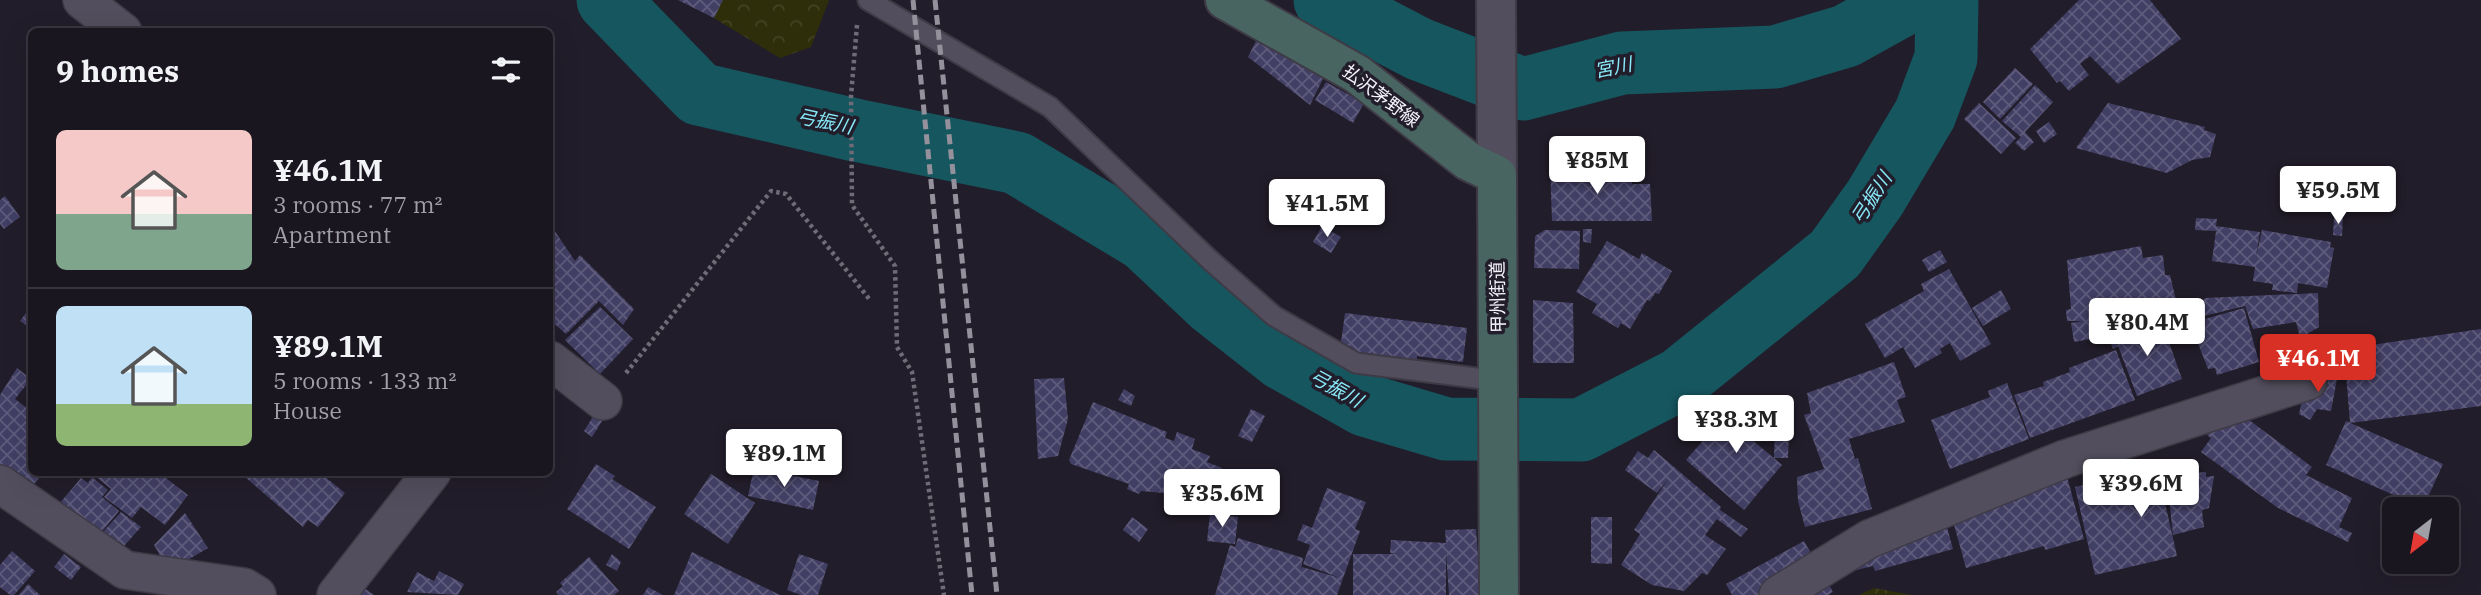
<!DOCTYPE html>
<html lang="en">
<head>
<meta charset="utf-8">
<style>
	body { margin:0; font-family:"IBM Plex Serif","Noto Sans JP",serif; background:#231f29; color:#f1f3f6; height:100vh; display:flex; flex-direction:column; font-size:26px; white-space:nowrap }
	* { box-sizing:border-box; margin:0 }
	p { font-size:23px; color:#9f9fa5 }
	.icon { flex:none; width:38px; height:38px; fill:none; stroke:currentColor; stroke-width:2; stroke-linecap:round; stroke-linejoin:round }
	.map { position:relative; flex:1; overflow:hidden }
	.drawer { position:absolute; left:28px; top:28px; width:525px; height:448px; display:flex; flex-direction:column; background:#1a1620; border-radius:10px; box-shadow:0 7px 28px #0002,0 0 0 2px #38353e }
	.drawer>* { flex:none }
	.needle { width:46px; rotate:211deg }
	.tools { position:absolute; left:2382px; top:497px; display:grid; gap:14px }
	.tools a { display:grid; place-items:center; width:77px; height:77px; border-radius:10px; background:#1a1620; box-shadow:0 7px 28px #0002,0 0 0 2px #38353e; font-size:35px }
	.price { position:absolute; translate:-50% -60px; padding:0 16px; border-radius:7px; background:#fff; color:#222; font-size:23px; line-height:46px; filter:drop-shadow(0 2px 4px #0008) }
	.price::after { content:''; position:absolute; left:50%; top:42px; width:21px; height:16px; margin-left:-10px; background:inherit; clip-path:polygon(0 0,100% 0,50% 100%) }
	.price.selected { background:#d93025; color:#fff }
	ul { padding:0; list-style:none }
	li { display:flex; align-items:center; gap:21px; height:175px; padding:0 28px }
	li+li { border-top:2px solid #38353e }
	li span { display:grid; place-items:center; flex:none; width:196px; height:140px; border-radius:10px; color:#555 }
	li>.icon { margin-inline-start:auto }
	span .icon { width:84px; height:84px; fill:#fffc; stroke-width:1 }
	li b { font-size:30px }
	h2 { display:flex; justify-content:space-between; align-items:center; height:84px; padding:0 28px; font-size:30px }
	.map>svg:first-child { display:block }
	.forest { fill:url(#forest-crowns) }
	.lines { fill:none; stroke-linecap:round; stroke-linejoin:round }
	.river { stroke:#16565f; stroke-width:63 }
	.building { fill:url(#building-cross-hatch) }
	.service-casing { stroke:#3f3b46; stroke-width:23 }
	.minor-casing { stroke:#3f3b46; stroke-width:40 }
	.tertiary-casing { stroke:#3f3b46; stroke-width:42 }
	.secondary-casing { stroke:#3f3b46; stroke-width:42 }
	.path { stroke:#6f6b77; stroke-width:4.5; stroke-dasharray:3.5 3.5; stroke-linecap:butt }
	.service { stroke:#534e5d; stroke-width:19 }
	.minor { stroke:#534e5d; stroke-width:37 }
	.tertiary { stroke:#534e5d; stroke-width:38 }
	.secondary { stroke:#486562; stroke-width:38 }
	.rail { stroke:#94919c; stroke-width:5; stroke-dasharray:10 5; stroke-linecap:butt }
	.labels { text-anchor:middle; stroke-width:7; stroke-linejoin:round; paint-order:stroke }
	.street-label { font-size:18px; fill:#f6f3fd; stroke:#221d2a }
	.water-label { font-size:19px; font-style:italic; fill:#88e9f8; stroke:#221d2a }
</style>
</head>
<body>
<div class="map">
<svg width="2481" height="595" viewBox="0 0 2481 595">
	<defs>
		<pattern id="forest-crowns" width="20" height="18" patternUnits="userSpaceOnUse" patternTransform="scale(1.75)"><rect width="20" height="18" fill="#2e2f0a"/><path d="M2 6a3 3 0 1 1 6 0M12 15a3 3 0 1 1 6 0" fill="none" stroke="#434322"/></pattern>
		<pattern id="building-cross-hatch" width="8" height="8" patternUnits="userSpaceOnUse" patternTransform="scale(1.75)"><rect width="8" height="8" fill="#423f65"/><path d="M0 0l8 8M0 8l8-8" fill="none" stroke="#5e5b7c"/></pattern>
	</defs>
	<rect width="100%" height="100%" fill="#221d2a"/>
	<g class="forest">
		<polygon points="684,0 829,0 811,47 780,58"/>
		<polygon points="1874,588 1912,595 1859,595"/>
	</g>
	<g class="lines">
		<g class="river">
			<polyline points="608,0 699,94 855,130 1017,163 1145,240 1213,304 1283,359 1365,405 1446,429 1581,430 1680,379 1835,254 1875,198 1925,114 1946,58 1947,0"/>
			<polyline points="1325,0 1419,49 1523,89 1622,63 1775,57 1846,36 1911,0"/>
		</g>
	</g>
	<g class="building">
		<polygon points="678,0 723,0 714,18"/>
		<polygon points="2079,0 2150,0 2181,39 2118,84 2090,56 2080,64 2089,75 2069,91 2060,81 2057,83 2030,49"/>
		<polygon points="1256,41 1325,75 1310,105 1248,57"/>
		<polygon points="2015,68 2033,84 2000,119 1983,102"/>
		<polygon points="1326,82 1364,103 1353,123 1315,100"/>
		<polygon points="2035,85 2053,102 2025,132 2034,142 2024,151 2015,143 2021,137 2002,121"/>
		<polygon points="1979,103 2016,138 2001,154 1964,119"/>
		<polygon points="2108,103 2205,127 2204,130 2216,134 2210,157 2192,160 2167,173 2076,148"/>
		<polygon points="2049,122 2057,134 2044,143 2036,131"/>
		<polygon points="1586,164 1586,170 1625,170 1625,177 1632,177 1632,184 1650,184 1652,221 1552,221 1550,165"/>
		<polygon points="5,196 20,217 4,229 0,224 0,200"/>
		<polygon points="2334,217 2343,217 2342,236 2333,235"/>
		<polygon points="2196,218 2217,219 2216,226 2260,232 2256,257 2262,230 2331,242 2330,247 2334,248 2327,288 2298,283 2297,293 2272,290 2273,284 2253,281 2255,267 2212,261 2216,231 2195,230"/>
		<polygon points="550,224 575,261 580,255 634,309 623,325 599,301 566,334 550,320"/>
		<polygon points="1322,226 1341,237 1331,253 1313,242"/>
		<polygon points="1583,229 1592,229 1591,243 1583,242"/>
		<polygon points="1545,230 1580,231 1579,269 1534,268 1535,236"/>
		<polygon points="1607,241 1639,259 1642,253 1672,271 1659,294 1655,293 1650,301 1647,300 1630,329 1621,323 1618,328 1592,313 1597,304 1576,292"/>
		<polygon points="2141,246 2143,258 2163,255 2165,275 2170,275 2176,300 2167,302 2169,315 2107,333 2107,328 2089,331 2090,339 2074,342 2071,323 2083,321 2067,321 2066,310 2071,309 2067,260"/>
		<polygon points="1940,250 1947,262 1929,272 1922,260"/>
		<polygon points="1949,269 1991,344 1960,361 1950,343 1940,349 1942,353 1915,368 1903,347 1885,358 1865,324 1924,291 1921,284"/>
		<polygon points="2001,290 2011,309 1983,326 1972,308"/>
		<polygon points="2318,293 2319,327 2300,338 2296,322 2253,329 2245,306 2200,317 2201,320 2244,308 2259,362 2217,375 2215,368 2208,369 2192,328 2196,310 2205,298"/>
		<polygon points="1533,300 1573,303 1574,363 1533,363"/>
		<polygon points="32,305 32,329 20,321"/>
		<polygon points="600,307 633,339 600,374 565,340"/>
		<polygon points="1345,313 1467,328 1463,362 1417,356 1417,360 1405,359 1404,362 1389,360 1390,357 1380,355 1379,359 1340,350"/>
		<polygon points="2162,323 2182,379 2137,396 2118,346 2113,349 2108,336 2140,325 2141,331"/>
		<polygon points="2481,329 2481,406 2350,423 2344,349"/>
		<polygon points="2116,350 2135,400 2030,438 2014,395 2044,386 2043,382 2070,372 2069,368"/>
		<polygon points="1894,362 1906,397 1897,400 1905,422 1849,439 1855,459 1858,458 1872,509 1805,527 1798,501 1797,477 1824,469 1804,415 1811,413 1807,393"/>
		<polygon points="17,368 31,379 15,399 32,412 32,472 44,472 29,490 0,466 0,395"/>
		<polygon points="2312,370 2323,371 2322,376 2337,379 2331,411 2317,409 2310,420 2299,414 2307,378"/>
		<polygon points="1064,378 1068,419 1058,456 1038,459 1034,379"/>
		<polygon points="2007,383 2029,439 1950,469 1931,420 1990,397 1988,391"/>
		<polygon points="1124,389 1135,396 1131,406 1118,400"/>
		<polygon points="1742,396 1769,420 1751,439 1782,465 1744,510 1686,460"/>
		<polygon points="1093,402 1167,432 1165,438 1174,441 1177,432 1195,439 1192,449 1210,456 1207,462 1222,468 1214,486 1198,481 1193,493 1166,484 1164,493 1141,491 1139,494 1127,489 1129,484 1071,464 1069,460"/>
		<polygon points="1251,409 1265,416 1252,442 1238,436"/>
		<polygon points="597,410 606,415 592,437 584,431"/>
		<polygon points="2237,411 2312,467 2306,475 2352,498 2339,527 2352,533 2348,542 2278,508 2201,452 2211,438 2207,435 2220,417"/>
		<polygon points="2346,421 2443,464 2423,508 2326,465"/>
		<polygon points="1775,426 1789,426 1788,458 1774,458"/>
		<polygon points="1654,450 1721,507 1720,510 1748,529 1741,537 1717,519 1705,535 1726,549 1707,575 1702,573 1684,591 1652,585 1621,565 1640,534 1634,530 1669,478 1657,493 1625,470 1638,451 1648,458"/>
		<polygon points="2060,451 2084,539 2045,550 2044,546 1966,568 1951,514"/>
		<polygon points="596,464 615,476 612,479 656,507 629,549 567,509"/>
		<polygon points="754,468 819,481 813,510 748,496"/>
		<polygon points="2191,469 2193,483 2193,473 2206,472 2206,477 2214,476 2209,508 2202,510 2204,527 2173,535 2168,489 2166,485 2161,485 2177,556 2095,575 2075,487 2109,479 2111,487 2130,483 2132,492 2157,486 2155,476"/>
		<polygon points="90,472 158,472 188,495 165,525 141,507 132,518 104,497 111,489"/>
		<polygon points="248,472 319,472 345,493 318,527 308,520 303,527 245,477"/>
		<polygon points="711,474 755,503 728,544 684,514"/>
		<polygon points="92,477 108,490 102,497 119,511 95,540 59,504 81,478 88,483"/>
		<polygon points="1327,488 1366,502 1355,529 1360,531 1337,595 1215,595 1230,545 1235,547 1238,538 1303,558 1301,570 1302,567 1340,578 1303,564 1310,545 1297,540 1303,524 1312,528"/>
		<polygon points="1940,502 1953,549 1875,571 1873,566 1852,571 1846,557 1841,559 1830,540"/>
		<polygon points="121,512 141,527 124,546 103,532"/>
		<polygon points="185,513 208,548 184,562 164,562 154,545"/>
		<polygon points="1210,514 1238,517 1235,544 1207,541"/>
		<polygon points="1132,517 1148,529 1139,542 1123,530"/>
		<polygon points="1591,517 1612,517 1612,564 1591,563"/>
		<polygon points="1476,529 1481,595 1449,595 1446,552 1446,595 1353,595 1353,554 1397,554 1390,553 1391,540 1446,543 1445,530"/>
		<polygon points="1804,541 1833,592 1828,595 1732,595 1726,584"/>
		<polygon points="12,551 35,571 14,595 10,595 0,587 0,565"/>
		<polygon points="692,552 780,595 674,595"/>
		<polygon points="64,554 81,567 71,580 54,567"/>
		<polygon points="612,554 621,562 617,571 606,565"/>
		<polygon points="799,554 828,564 818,595 801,595 787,590"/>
		<polygon points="589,557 619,591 614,595 558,595 556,592 563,586 560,583"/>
		<polygon points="439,571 464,584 458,595 407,592 417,572 434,581"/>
		<polygon points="28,584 40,595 19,595"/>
		<polygon points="648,587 663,595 643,595"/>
		<polygon points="364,588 374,595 359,595"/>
	</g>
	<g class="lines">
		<g class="service-casing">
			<polyline id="service" points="868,0 1050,107 1210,260 1274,316 1356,363 1500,381"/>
		</g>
		<g class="minor-casing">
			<g id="minor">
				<polyline points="82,0 123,32"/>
				<polyline points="550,360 603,401"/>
				<polyline points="0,484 125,570 244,587 257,595"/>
				<polyline points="336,595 432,472"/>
				<polyline points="1778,595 1869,539 2065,459 2308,381"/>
			</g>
		</g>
		<g class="tertiary-casing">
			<polyline id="tertiary" points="1496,0 1497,175"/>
		</g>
		<g class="secondary-casing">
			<polyline id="secondary" points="1225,0 1357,74 1468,161 1497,175 1499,595"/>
		</g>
		<g class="path">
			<polyline points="857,25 851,96 852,205 895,266 897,347 912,372 944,595"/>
			<polyline points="626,373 771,191 786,194 870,300"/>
		</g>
		<use href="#service" class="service"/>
		<use href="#minor" class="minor"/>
		<use href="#tertiary" class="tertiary"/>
		<use href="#secondary" class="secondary"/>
		<g class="rail">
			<polyline points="913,0 972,595"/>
			<polyline points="935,0 997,595"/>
		</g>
	</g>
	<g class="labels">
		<g class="street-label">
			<text transform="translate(1381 96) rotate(37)" y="6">払沢茅野線</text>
			<text transform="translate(1498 297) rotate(-91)" y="6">甲州街道</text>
		</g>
		<g class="water-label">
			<text transform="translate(1613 67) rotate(-11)" y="7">宮川</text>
			<text transform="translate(825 121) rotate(12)" y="7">弓振川</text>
			<text transform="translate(1871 198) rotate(-57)" y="7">弓振川</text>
			<text transform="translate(1336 388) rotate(29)" y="7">弓振川</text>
		</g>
	</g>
</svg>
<div class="tools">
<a><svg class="needle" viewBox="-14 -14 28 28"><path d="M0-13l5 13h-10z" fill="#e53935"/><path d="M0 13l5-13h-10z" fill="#9f9fa5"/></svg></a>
</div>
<b class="price" style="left:1597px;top:196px">¥85M</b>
<b class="price" style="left:2338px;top:226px">¥59.5M</b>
<b class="price" style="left:1327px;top:239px">¥41.5M</b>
<b class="price" style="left:2147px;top:358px">¥80.4M</b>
<b class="price selected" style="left:2318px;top:394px">¥46.1M</b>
<b class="price" style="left:1736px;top:455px">¥38.3M</b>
<b class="price" style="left:784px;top:489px">¥89.1M</b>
<b class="price" style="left:2141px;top:519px">¥39.6M</b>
<b class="price" style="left:1222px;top:529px">¥35.6M</b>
<section class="drawer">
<h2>9 homes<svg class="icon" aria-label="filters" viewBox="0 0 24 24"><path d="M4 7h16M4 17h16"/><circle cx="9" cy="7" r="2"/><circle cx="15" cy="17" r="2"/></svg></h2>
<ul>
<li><span style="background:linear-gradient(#f6c9c9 60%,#7fa58c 0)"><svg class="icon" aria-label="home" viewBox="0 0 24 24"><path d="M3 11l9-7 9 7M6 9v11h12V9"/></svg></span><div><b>¥46.1M</b><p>3 rooms · 77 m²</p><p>Apartment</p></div></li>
<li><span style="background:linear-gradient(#bfe0f5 70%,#8fb573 0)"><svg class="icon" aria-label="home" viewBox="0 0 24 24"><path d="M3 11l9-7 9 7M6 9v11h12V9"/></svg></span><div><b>¥89.1M</b><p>5 rooms · 133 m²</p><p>House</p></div></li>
</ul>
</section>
</div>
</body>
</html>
